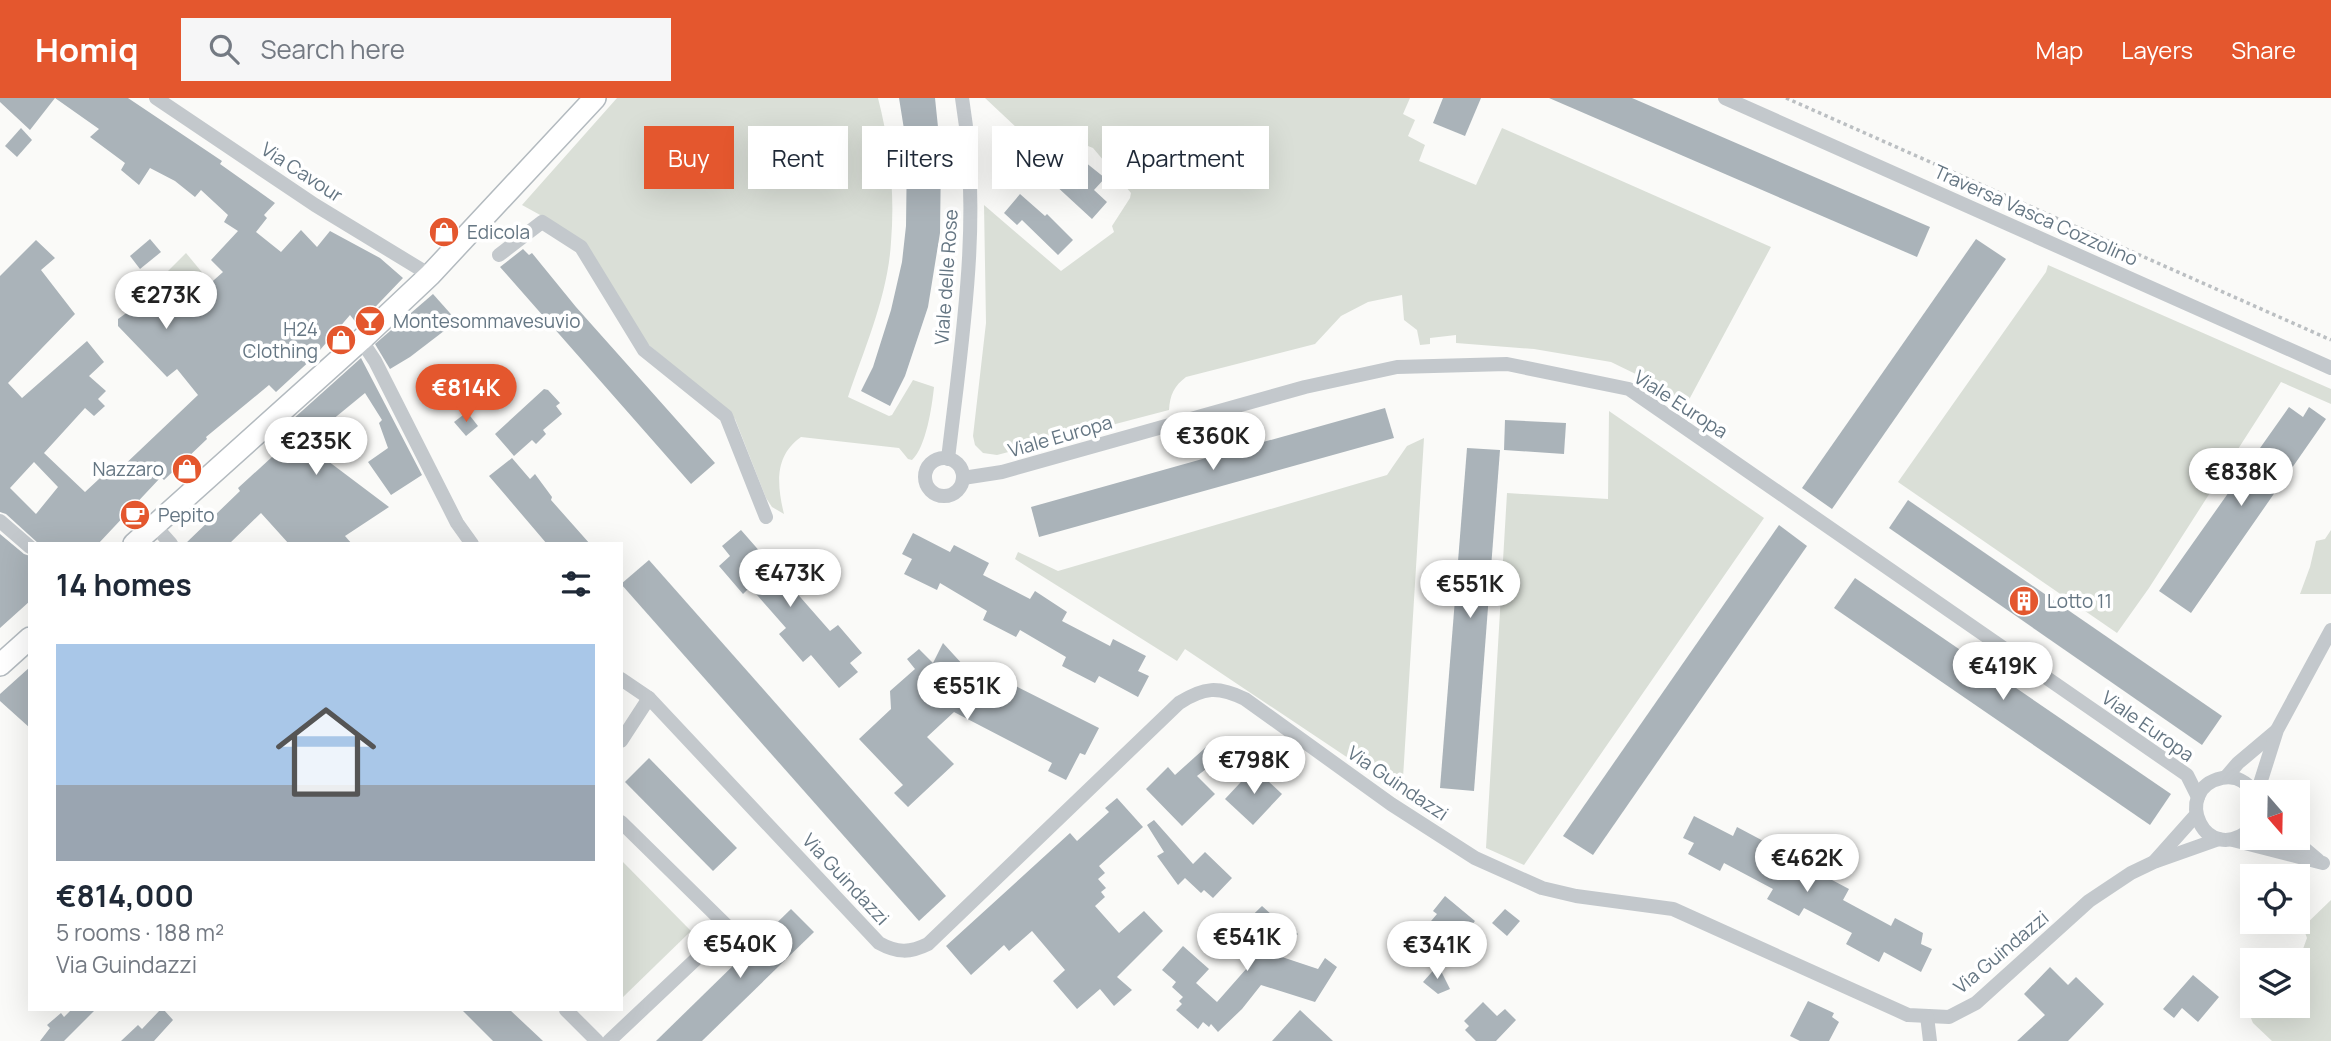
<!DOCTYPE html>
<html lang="en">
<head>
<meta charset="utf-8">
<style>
	body { margin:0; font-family:Manrope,sans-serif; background:#f6f6f7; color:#1f2937; height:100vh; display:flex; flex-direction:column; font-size:26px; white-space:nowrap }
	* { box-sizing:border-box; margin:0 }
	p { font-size:23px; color:#747a83 }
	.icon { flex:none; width:38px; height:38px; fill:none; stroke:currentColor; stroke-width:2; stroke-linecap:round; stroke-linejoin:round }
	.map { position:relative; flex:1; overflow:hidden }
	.sheet { position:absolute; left:28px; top:444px; width:595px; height:469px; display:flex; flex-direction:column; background:#fff; border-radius:0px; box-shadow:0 7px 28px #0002 }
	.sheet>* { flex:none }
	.top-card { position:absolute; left:644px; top:28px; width:665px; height:63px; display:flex; gap:14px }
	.needle { width:46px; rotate:160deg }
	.controls { position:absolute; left:2240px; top:682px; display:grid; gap:14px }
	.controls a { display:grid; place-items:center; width:70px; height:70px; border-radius:0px; background:#fff; box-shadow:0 7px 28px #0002; font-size:35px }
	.price { position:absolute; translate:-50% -60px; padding:0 16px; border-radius:24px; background:#fff; color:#222; font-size:23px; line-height:46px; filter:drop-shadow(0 2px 4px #0008) }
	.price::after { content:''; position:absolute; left:50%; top:42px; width:21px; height:16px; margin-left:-10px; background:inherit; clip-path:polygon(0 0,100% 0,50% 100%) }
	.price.active { background:#e4572e; color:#fff }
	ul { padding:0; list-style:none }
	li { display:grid; align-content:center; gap:14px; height:371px; padding:0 28px }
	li+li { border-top:2px solid #e0e1e3 }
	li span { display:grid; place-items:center; height:217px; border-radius:0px; color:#555 }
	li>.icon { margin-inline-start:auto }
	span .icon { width:126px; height:126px; fill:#fffc; stroke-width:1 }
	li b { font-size:30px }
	h2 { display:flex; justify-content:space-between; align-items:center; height:84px; padding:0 28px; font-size:30px }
	.chip { padding:0 24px; border-radius:0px; background:#fff; box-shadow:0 7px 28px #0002; font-size:24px; line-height:63px }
	.chip.active { background:#e4572e; color:#fff }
	header { display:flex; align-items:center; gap:42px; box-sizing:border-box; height:98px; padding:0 35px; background:#e4572e; color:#fff }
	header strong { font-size:33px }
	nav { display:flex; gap:38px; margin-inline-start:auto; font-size:24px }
	.search { width:490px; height:63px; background:#f6f6f7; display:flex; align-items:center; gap:18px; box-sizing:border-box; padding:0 24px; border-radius:0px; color:#747a83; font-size:26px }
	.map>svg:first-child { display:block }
	.green { fill:#dadfd7 }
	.building { fill:#aab3b9; fill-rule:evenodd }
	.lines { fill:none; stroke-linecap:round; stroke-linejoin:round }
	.secondary-casing { stroke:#b3babf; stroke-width:24 }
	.path { stroke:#bbbfc2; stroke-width:3.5; stroke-dasharray:3.5 3.5; stroke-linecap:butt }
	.street { stroke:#c3c8cc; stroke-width:14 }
	.secondary { stroke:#fff; stroke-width:21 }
	.labels { text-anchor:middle; stroke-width:7; stroke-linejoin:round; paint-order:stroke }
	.street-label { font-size:19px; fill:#657683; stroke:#fff }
	.poi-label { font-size:19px; fill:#657683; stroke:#fff; text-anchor:start }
</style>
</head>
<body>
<header>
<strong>Homiq</strong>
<div class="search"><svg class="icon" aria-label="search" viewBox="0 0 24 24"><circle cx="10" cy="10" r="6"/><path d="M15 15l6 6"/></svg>Search here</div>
<nav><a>Map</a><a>Layers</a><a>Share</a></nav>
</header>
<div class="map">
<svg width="2331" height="943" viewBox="0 0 2331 943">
	<rect width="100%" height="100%" fill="#fafaf8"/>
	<g class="green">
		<path d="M 617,0 L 878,0 C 890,46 895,96 891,144 C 888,197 865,249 848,299 L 889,318 L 892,317 L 913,282 L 934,289 C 932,309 926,349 912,362 L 908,361 L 899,350 L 801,339 C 774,358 777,387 784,416 L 772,409 L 766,400 L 735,321 L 642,241 L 588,149 L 542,118 L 522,107 Z"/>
		<path d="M 985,0 L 1410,0 L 1403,16 L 1415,22 L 1408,38 L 1425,47 L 1419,63 L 1476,87 L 1502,30 L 1771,149 L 1684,311 L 1646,281 L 1611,264 L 1534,251 L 1456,245 L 1456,237 L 1430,240 L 1430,246 L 1420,247 L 1417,232 L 1404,222 L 1402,197 L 1368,204 L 1341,218 L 1315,246 L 1186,279 C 1174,288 1170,297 1169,312 L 997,357 L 983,355 L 975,347 L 973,338 L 986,225 L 984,107 L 1061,173 L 1114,134 L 1112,128 L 1130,100 L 1131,95 L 1093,50 L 1078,44 L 1063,59 L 1042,40 L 1028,39 L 1019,32 Z"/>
		<polygon points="186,155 210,184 187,204 160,181"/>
		<polygon points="2048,167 2331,291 2331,306 2281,284 2149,490 2117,535 1898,384 2046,174"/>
		<polygon points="1609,313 1764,420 1524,767 1486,750 1507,395 1608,401"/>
		<polygon points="1424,340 1402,696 1185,551 1177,563 1015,461 1018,454 1058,473 1387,377 1407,348"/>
		<polygon points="2331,432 2331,496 2300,496 2310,469 2316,443 2325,441"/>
		<polygon points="621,762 691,833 621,901"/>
		<polygon points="2331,802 2331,943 2272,943 2253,925 2248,913 2251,907 2298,908 2298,863 2292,863 2303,851 2307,840 2303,829"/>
	</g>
	<g class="building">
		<path d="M 0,0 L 128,0 L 222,63 L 220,66 L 275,105 L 264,117 L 267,120 L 256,134 L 281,154 L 301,132 L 317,149 L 330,133 L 380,160 L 403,180 L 358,227 L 350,217 L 314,259 L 276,294 L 269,287 L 206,339 L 207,341 L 164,382 L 161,379 L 98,446 L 39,446 L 6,416 L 0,414 L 0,178 L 36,142 L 55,160 L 41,172 L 75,216 L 8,285 L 22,300 L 87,243 L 104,264 L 89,278 L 106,293 L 98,301 L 105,308 L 94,318 L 85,310 L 44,355 L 85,394 L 113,368 L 119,372 L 198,297 L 177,271 L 167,279 L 118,228 L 118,221 L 164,188 L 187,206 L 223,174 L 211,162 L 238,133 L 224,124 L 228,117 L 201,92 L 195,99 L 175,83 L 150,70 L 139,87 L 121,72 L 125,65 L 90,39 L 99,31 L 55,0 L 30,32 L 0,4 ZM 34,364 L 58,389 L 36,416 L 10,390 Z"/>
		<polygon points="899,0 935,0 941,58 940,135 928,209 905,278 890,308 861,293 873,269 891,212 902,164 906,128 907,50"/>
		<polygon points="1443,0 1481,0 1465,38 1433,25"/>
		<polygon points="1549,0 1632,0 1930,129 1917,159"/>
		<polygon points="21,30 32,42 17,59 5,48"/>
		<polygon points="1075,56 1105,80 1094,92 1107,104 1092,121 1054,86 1054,80"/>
		<polygon points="1020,96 1045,118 1047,116 1073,142 1058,157 1022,122 1017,127 1004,115"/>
		<polygon points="150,141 161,154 140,171 130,158"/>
		<polygon points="1976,141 2006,161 1832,411 1802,390"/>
		<polygon points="523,151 529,157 532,155 576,209 715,365 691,386 500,169"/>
		<polygon points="433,196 457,223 410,259 390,271 375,246"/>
		<polygon points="361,260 422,377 391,397 368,364 388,350 379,325 382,322 365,295 326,327 308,348 389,409 345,438 352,446 289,446 261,415 229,446 185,446 240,393 238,390 284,348 273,339"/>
		<polygon points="544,291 548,292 560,305 556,308 562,316 543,332 546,336 536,346 532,342 514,358 495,336"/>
		<polygon points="2289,309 2303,319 2309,309 2326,321 2191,515 2159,493"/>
		<polygon points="1385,310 1394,340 1039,439 1031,409"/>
		<polygon points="467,314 478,328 466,338 454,324"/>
		<polygon points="1505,322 1566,325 1564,356 1504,352"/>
		<polygon points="1467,350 1500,352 1474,693 1440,690"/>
		<polygon points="512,360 530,381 535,376 552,399 551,402 590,446 547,446 489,378"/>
		<polygon points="1908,402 2222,618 2202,647 1889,430"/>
		<polygon points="1779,427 1807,448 1593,757 1563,738"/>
		<polygon points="741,432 770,465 777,459 801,486 794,492 830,533 838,527 862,555 850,565 858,574 839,590 811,557 803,564 779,536 786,530 750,489 743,496 719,468 730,458 722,448"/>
		<polygon points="913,435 950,454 954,447 989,465 983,477 1030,501 1035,493 1067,514 1062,523 1110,548 1113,541 1146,558 1138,573 1149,578 1138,599 1099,578 1095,585 1062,568 1066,559 1020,532 1016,539 983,522 987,513 940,485 937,492 904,476 912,461 902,456"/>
		<polygon points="0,436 24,456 30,458 30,503 0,530"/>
		<polygon points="649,462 946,798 919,823 621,486"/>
		<polygon points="1855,480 2171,696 2150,727 1834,510"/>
		<polygon points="943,545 975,580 980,570 1099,630 1085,657 1080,655 1066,682 1048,673 1052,665 954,614 927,639 954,666 908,709 894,695 903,687 859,641 891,611 890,593 915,571 907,561 919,551 933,565"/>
		<polygon points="30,569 30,630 0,603 0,596"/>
		<polygon points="1215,641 1228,654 1197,678 1215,696 1182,728 1146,691 1168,669 1175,677"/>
		<polygon points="649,660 737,750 713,773 625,684"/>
		<polygon points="1254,670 1282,696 1253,727 1225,701"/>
		<polygon points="1117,700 1143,729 1099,768 1105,775 1098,781 1106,790 1101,794 1105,799 1095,808 1119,835 1144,813 1163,833 1117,879 1132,892 1114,908 1100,891 1077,911 1053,883 1065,872 1032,833 1009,853 1004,847 971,877 946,848 1070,735 1077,743 1109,714 1105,710"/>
		<polygon points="1694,718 1733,738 1737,729 1769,746 1763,756 1813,782 1817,774 1849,791 1843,802 1891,828 1895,820 1923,835 1921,846 1932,851 1921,874 1884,854 1879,864 1846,846 1852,835 1804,810 1799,818 1767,801 1773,791 1724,765 1720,773 1688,756 1694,745 1683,740"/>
		<polygon points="1154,722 1193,766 1205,754 1232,780 1213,800 1204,792 1201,795 1185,780 1178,787 1157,758 1164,754 1147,727"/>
		<polygon points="1445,798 1475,823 1441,864 1415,842 1437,816 1433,813"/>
		<polygon points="1262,808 1282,826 1284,823 1298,836 1276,857 1318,871 1325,860 1337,869 1315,904 1261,887 1242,911 1218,934 1211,926 1209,929 1203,924 1198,931 1176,912 1182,906 1179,903 1183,899 1172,889 1176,884 1162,872 1183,848 1209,871 1196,885 1217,904 1254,862 1230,839"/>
		<polygon points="791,811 814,834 702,943 656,943"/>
		<polygon points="1505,811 1520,823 1507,838 1492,825"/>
		<polygon points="1438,867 1450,891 1438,896 1423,884"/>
		<polygon points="2050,869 2068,887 2076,879 2104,906 2068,943 2017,943 2045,917 2024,896"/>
		<polygon points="2193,877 2219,899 2198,924 2182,910 2174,920 2163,911"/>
		<polygon points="1808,903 1834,915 1832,919 1839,924 1829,943 1800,943 1790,938"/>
		<polygon points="1483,904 1497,918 1505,911 1516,922 1496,943 1476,943 1465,932 1469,928 1464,923"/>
		<polygon points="71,912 95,912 64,943 40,943 50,930 47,927 61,915 64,919"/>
		<polygon points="160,912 164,912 173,922 154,943 121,943 138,927 142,931"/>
		<polygon points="462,912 510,912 543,943 493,943"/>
		<polygon points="1300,912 1333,943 1272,943"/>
	</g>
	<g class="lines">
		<g class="secondary-casing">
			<g id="secondary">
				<polyline points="134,446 361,242 430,177 595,0"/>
				<polyline points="0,567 30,540"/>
			</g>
		</g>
		<polyline class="path" points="1786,0 2331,242"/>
		<g class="street">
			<polyline points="156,0 315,107 430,177"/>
			<polyline points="1725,0 2331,270"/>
			<polyline points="499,157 542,124 581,149 644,252 726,318 766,419"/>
			<polyline points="361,242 375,263 457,425 472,446"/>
			<circle cx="944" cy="379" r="19"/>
			<path d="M 948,361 C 962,241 982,120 962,0"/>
			<polyline points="963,380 1002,374 1305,289 1397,269 1507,266 1629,291 2187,677 2198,699"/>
			<polyline points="0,423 30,449"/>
			<polyline points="155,428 171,446"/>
			<path d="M 621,581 L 649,600 L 879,845 C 897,855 910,855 928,846 L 1179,605 C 1204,589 1218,588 1245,601 L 1391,706 L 1475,760 L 1542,790 L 1576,798 L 1673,811 L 1908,917 L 1949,919 L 1976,905 L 2089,803 L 2131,775 L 2154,764 L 2219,741"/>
			<polyline points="621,643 649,600"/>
			<polyline points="2226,679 2238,665 2276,633"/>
			<polyline points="2257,695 2277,632 2331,532"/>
			<path d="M 2252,730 C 2205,772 2170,691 2222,680 C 2235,677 2247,684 2255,695"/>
			<polyline points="2292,740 2318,762"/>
			<polyline points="2233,742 2323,765"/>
			<polyline points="2155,763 2196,717"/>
			<polyline points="566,912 597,943"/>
			<polyline points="1927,918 1930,943"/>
			<polyline points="609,943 729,830 621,724"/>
		</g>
		<use href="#secondary" class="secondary"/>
	</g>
	<defs>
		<g id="shop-disc" transform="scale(1.575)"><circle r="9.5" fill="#e4572e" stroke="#fff"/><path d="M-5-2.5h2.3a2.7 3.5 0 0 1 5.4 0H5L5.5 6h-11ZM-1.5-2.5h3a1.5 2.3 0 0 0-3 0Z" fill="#fff"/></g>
		<g id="bar-disc" transform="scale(1.575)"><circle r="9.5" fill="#e4572e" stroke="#fff"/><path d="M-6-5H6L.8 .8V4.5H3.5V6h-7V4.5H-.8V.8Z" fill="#fff"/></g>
		<g id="cafe-disc" transform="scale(1.575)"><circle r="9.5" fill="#e4572e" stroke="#fff"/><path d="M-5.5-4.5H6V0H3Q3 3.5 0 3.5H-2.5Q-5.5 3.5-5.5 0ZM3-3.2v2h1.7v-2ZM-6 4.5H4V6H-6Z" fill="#fff"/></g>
		<g id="building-disc" transform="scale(1.575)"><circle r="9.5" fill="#e4572e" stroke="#fff"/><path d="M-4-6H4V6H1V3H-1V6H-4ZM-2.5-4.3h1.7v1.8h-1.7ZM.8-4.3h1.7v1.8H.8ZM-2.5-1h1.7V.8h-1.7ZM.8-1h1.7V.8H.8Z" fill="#fff"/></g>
	</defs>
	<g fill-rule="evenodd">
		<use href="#shop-disc" x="444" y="134"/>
		<use href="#bar-disc" x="370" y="223"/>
		<use href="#shop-disc" x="341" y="242"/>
		<use href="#shop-disc" x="187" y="371"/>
		<use href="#cafe-disc" x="135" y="417"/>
		<use href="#building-disc" x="2024" y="503"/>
	</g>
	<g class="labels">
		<g class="street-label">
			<text transform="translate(302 74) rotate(33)" y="7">Via Cavour</text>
			<text transform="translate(2036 117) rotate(24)" y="7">Traversa Vasca Cozzolino</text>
			<text transform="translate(946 179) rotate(-86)" y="7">Viale delle Rose</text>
			<text transform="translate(1681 306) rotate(33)" y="7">Viale Europa</text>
			<text transform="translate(1060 338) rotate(-16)" y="7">Viale Europa</text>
			<text transform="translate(2148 628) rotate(35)" y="7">Viale Europa</text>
			<text transform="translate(1398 685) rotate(34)" y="7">Via Guindazzi</text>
			<text transform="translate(846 781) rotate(47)" y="7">Via Guindazzi</text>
			<text transform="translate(2001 854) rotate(-40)" y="7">Via Guindazzi</text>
		</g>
		<g class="poi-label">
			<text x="467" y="141">Edicola</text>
			<text x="393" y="230">Montesommavesuvio</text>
			<text x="318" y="238" text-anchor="end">H24<tspan x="318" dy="22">Clothing</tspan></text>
			<text x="164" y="378" text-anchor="end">Nazzaro</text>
			<text x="158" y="424">Pepito</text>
			<text x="2047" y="510">Lotto 11</text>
		</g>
	</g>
</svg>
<div class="controls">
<a><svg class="needle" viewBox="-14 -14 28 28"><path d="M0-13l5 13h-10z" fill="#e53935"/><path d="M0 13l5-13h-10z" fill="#747a83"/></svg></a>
<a><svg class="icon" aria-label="locate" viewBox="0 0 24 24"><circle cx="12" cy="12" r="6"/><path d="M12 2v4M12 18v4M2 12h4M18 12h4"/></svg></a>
<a><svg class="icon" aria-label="layers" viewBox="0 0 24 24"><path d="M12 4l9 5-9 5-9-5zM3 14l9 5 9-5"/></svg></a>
</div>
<b class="price" style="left:166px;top:233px">€273K</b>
<b class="price active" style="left:466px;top:326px">€814K</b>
<b class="price" style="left:1213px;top:374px">€360K</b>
<b class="price" style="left:316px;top:379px">€235K</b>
<b class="price" style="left:2241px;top:410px">€838K</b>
<b class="price" style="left:790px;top:511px">€473K</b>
<b class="price" style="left:1470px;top:522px">€551K</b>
<b class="price" style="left:2003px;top:604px">€419K</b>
<b class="price" style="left:967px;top:624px">€551K</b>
<b class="price" style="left:1254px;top:698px">€798K</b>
<b class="price" style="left:1807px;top:796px">€462K</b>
<b class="price" style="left:1247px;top:875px">€541K</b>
<b class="price" style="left:740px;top:882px">€540K</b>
<b class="price" style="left:1437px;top:883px">€341K</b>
<div class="top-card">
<a class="chip active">Buy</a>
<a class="chip">Rent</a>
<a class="chip">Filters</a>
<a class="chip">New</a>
<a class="chip">Apartment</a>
</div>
<section class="sheet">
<h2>14 homes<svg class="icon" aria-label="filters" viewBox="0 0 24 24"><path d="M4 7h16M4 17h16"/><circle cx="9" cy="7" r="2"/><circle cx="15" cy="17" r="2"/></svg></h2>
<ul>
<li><span style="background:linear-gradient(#a9c7e8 65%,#9aa5b1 0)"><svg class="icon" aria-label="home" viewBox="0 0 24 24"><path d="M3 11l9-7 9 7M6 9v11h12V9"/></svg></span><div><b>€814,000</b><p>5 rooms · 188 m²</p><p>Via Guindazzi</p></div></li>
</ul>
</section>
</div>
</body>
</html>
